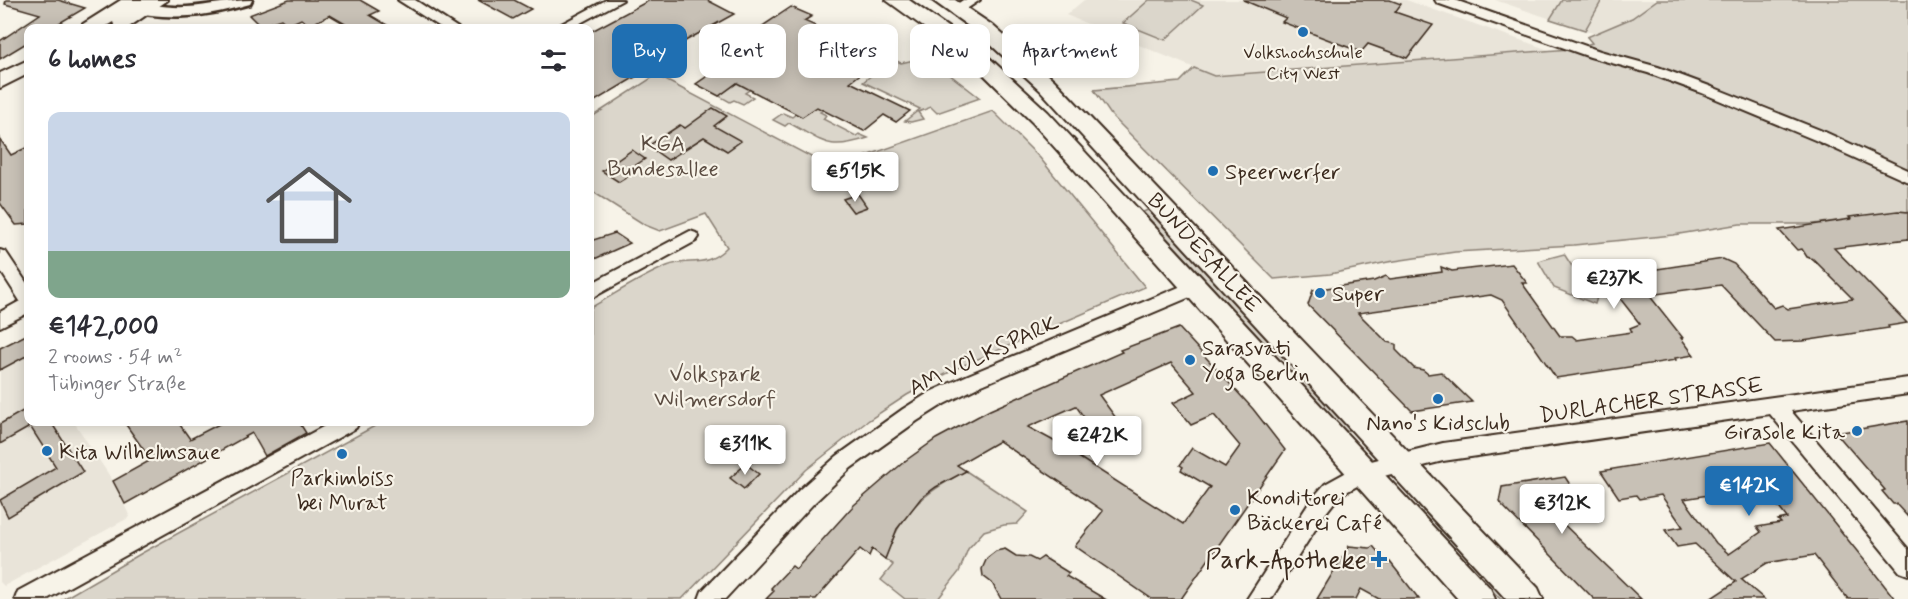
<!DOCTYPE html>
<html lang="en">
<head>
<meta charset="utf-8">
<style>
	body { margin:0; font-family:Mynerve,sans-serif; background:#f7f7f7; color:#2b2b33; height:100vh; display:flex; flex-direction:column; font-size:22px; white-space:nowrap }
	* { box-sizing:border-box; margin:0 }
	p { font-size:20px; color:#7c7c81 }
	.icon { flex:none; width:33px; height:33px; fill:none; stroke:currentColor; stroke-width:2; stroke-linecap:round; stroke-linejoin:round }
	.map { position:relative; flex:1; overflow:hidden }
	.panel { position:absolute; left:24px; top:24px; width:570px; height:402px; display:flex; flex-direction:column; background:#fff; border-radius:12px; box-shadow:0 3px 15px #0003 }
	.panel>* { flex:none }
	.banner { position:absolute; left:612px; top:24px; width:570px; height:54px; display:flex; gap:12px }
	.price { position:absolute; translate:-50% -51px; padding:0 14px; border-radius:6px; background:#fff; color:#222; font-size:20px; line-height:39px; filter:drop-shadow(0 2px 3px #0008) }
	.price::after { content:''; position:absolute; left:50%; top:36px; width:18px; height:14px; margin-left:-9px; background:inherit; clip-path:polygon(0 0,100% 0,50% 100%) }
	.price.on { background:#1f6fb2; color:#fff }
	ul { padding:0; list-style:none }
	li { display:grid; align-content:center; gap:12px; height:318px; padding:0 24px }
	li+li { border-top:2px solid #e1e1e2 }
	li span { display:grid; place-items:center; height:186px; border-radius:12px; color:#555 }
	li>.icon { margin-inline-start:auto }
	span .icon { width:108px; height:108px; fill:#fffc; stroke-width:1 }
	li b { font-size:26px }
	h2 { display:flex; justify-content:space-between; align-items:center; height:72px; padding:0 24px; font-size:26px }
	.pill { padding:0 21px; border-radius:12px; background:#fff; box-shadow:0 3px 15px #0003; font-size:21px; line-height:54px }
	.pill.on { background:#1f6fb2; color:#fff }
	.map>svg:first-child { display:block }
	.built { fill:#e9e4d9 }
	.green { fill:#dbd6cb; stroke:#8b8074; stroke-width:1.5 }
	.building { fill:#c8c1b6; stroke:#3b2a1e; stroke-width:1.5; fill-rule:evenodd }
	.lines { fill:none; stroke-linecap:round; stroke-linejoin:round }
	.minor-casing { stroke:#3b2a1e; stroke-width:4 }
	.tertiary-casing { stroke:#3b2a1e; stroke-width:5 }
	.secondary-casing { stroke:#3b2a1e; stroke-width:4 }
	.minor { fill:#f7f3e8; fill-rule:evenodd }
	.tertiary { fill:#f7f3e8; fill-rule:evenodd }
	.secondary { fill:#f7f3e8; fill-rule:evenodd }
	.poi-dot { fill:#1f6fb2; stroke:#f7f3e8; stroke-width:2 }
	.labels { text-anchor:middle; stroke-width:4.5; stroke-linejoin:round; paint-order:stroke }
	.far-poi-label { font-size:18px; fill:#3b2a1e; stroke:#f7f3e8 }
	.park-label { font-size:22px; fill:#5b4c41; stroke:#f7f3e8 }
	.poi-label { font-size:22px; fill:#3b2a1e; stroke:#f7f3e8; text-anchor:start }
	.street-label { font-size:22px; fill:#3b2a1e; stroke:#f7f3e8 }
	.near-poi-label { font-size:27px; fill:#3b2a1e; stroke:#f7f3e8; text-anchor:end }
</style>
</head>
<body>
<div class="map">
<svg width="1908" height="599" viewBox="0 0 1908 599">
	<rect width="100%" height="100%" fill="#f7f3e8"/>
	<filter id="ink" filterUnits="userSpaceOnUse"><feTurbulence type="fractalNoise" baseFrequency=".0167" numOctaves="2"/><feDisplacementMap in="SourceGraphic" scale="12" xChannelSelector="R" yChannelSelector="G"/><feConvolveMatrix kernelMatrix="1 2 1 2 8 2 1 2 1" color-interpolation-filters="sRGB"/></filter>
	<g filter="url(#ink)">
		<g class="built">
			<polygon points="1084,0 1406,0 1549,50 1214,76 1066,15"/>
			<polygon points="1495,0 1657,0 1632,18 1596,34"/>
			<polygon points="28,355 28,422 74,422 113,481 130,517 4,586 0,582 0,370"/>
		</g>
		<g class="green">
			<polygon points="1149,0 1191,0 1203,5 1165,40 1123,23"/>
			<polygon points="1562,0 1602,0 1585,30 1550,19"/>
			<polygon points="1657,0 1908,0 1908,212 1850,217 1851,219 1814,224 1740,224 1673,235 1574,245 1455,252 1388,262 1330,274 1274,279 1111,115 1094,90 1180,82 1194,68 1214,76 1570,49 1592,43 1587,37 1632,18"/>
			<polygon points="927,57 980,98 937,113 931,107 918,112 923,119 911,122 905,121 920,109 863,82 892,59 901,63"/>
			<path d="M 656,75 L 832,168 L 993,111 L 1040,158 L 1145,287 L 957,368 L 907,395 L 869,420 L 806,470 L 682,599 L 63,599 L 142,553 L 382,422 L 590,422 L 590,308 C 615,294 640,277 667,266 C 689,257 705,270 727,247 L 706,214 L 660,231 L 645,225 L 590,190 L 590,118 Z"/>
			<polygon points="743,79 755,86 745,93 753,97 743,104 734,100 730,102 707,89 711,86 724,92"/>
			<path d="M 817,107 L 823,110 L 820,112 L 826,115 L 823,119 L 856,136 L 859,134 L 868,138 C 827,151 825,142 789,123 L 785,126 L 773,120 L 783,113 L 792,117 L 796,114 L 802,117 Z"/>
			<polygon points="1148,210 1352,430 1345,431 1143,212"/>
			<polygon points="1564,254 1577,274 1599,290 1595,304 1554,288 1538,261"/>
			<path d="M 966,471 L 1028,512 L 1017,524 L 1004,525 L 984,531 L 968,549 L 959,572 L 938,599 L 905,599 L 881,580 L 893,565 L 885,559 C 900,512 923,493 966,471 Z"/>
			<polygon points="1425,510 1508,599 1500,599 1421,513"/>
		</g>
		<g class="building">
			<polygon points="6,0 58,0 85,8 51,28 28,28 28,42 0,59 0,41 40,14 5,4"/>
			<polygon points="289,0 360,0 379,11 370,15 392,28 352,28 330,15 310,25 301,19 288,25 281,19 260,26 249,15"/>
			<polygon points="478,0 514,0 531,9 513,19"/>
			<polygon points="650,0 707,0 734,14 687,40 676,47 675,50 638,71 637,76 590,104 590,32"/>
			<polygon points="1243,0 1390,0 1401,4 1395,12 1433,25 1407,58 1368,44 1361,52 1282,22 1286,18"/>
			<polygon points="791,7 812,16 804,21 877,53 875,55 882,58 850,82 910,111 896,122 884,115 864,131 817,107 802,117 737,83 719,96 696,84 732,59 728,57 728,49"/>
			<polygon points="713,108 727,116 714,126 741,141 727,151 704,137 668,160 648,146 680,125 685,128"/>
			<polygon points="0,139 11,155 28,147 28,224 16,225 0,203"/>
			<polygon points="632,150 645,159 630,169 635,172 619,182 602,171"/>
			<polygon points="858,194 867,207 853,212 843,199"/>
			<polygon points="1898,211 1908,212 1908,239 1834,248 1907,323 1888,326 1889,328 1803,341 1775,342 1721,285 1649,295 1683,338 1681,338 1694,355 1675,358 1676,360 1556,378 1502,300 1491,295 1358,313 1387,342 1396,344 1396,350 1414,368 1423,370 1428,374 1441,372 1472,402 1412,411 1308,305 1313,290 1374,281 1386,276 1390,279 1442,272 1441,267 1452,271 1512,264 1527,283 1522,283 1560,336 1572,336 1577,340 1632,332 1630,328 1640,324 1604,278 1633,272 1631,267 1644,271 1723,259 1734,264 1774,308 1782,305 1788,309 1853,299 1813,259 1807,257 1802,249 1797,250 1779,230 1851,219 1849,217"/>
			<polygon points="615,233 630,243 590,261 590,241"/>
			<path d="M 1179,328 L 1253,409 L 1285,450 L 1181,599 L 1152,599 L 1075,546 L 1103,511 L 999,441 L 957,465 L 966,471 L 936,487 L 921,498 L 897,529 L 885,559 L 872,549 L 869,556 L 860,549 L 816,599 L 766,599 L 774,591 L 771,588 L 792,566 L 796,569 L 854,505 L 905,461 L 936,439 L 990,410 L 1122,352 L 1120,350 ZM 1171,363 L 1196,392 L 1173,403 L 1191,425 L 1214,415 L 1240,446 L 1225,467 L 1192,448 L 1180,465 L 1183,467 L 1181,470 L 1210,487 L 1183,524 L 1052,440 L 1028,427 L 1076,406 L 1092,429 L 1096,428 L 1098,431 L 1115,423 L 1113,420 L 1116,418 L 1099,395 Z"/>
			<polygon points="28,334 28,355 0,370 0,348"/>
			<polygon points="28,408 28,422 51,422 83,472 8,517 0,500 56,467 28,423 28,428 0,444 0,424"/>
			<polygon points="1908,421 1908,517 1896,504 1893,504 1882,491 1885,490 1836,433"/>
			<polygon points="124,422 178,422 190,439 223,422 299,422 306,433 265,456 252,433 125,504 113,481 151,460"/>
			<path d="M 1770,443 L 1873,571 L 1895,599 L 1848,599 L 1814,555 L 1767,563 L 1741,579 L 1764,599 L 1710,599 L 1736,582 L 1695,544 L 1677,547 L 1665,530 L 1683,527 L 1661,495 L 1639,499 L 1636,495 L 1619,498 L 1601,471 ZM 1762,486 L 1787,518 L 1778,520 L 1781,523 L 1757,527 L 1761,532 L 1729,554 L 1716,543 L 1684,499 Z"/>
			<polygon points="746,464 759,474 744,489 730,478"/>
			<polygon points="1565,477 1584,506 1550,511 1641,599 1594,599 1499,502 1502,487"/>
			<polygon points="1349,546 1370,548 1373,546 1388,564 1390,562 1419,599 1379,599 1361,589 1356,599 1317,599"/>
			<polygon points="1005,549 1016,556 1029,557 1037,561 1043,557 1069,573 1066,576 1105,599 1001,599 992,583 983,576 982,569 987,558 996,551"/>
		</g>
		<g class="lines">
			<g class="minor-casing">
				<g id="minor">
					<polygon points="398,0 415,0 458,28 442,28"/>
					<polygon points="606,0 623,0 571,28 554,28"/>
					<polygon points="963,0 980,0 962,12 952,12 950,9"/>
					<polygon points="1435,0 1455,0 1600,51 1658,67 1712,87 1825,132 1908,170 1908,182 1815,140 1702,93 1648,73 1590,57 1437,3"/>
					<polygon points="690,231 696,233 699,237 696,241 590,299 590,284"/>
					<polygon points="0,250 6,252 28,285 28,313 0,327 0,312 20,301 0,270"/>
					<polygon points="1196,280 1202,282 1205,287 1202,292 982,385 944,404 917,421 851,468 814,503 725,599 699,599 702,591 800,489 837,456 903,409 930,392 968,375"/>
					<polygon points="1908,378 1908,394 1791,411 1908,549 1908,575 1900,572 1770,414 1443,461 1368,480 1339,496 1325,514 1271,599 1247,599 1311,500 1325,484 1363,463 1443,443"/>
					<polygon points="332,422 359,422 356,428 47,599 15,599 18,591"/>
				</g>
			</g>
			<g class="tertiary-casing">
				<path id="tertiary" d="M 126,0 C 146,4 166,8 187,7 C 209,6 230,0 252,0 L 250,4 C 202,18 168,21 120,9 L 118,5 Z"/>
			</g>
			<g class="secondary-casing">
				<g id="secondary">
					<polygon points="121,0 168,0 129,27 115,27 113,22 103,28 80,28 83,24"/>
					<polygon points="886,0 909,0 983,52 1048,112 1490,588 1495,599 1458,599 1032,122 969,60"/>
					<polygon points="932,0 955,0 992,25 1054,80 1538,588 1543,599 1506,599 1040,90 978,33"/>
					<polygon points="28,60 28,74 0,88 0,73"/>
				</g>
			</g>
			<use href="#minor" class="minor"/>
			<use href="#tertiary" class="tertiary"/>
			<use href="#secondary" class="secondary"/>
		</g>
	</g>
	<g class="poi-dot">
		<circle cx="1303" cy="32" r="6"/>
		<circle cx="1213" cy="171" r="6"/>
		<circle cx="1320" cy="293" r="6"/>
		<circle cx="1190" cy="360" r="6"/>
		<circle cx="1438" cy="399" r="6"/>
		<circle cx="1857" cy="431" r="6"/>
		<circle cx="47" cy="451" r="6"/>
		<circle cx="342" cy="454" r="6"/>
		<circle cx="1235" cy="510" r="6"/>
		<path d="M1376 550h6v6h6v6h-6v6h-6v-6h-6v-6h6z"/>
	</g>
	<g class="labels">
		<g class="far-poi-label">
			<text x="1303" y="58">Volkshochschule<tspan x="1303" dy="21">City West</tspan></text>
		</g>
		<g class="park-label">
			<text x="663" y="151">KGA<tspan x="663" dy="25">Bundesallee</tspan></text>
			<text x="715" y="381">Volkspark<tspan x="715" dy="25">Wilmersdorf</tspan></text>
		</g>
		<g class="poi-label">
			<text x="1225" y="179">Speerwerfer</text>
			<text x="1332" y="301">Super</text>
			<text x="1202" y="355">Sarasvati<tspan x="1202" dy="25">Yoga Berlin</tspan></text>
			<text x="1438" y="430" text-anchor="middle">Nano's Kidsclub</text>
			<text x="1845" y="439" text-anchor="end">Girasole Kita</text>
			<text x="59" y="459">Kita Wilhelmsaue</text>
			<text x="342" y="485" text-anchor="middle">Parkimbiss<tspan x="342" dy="25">bei Murat</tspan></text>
			<text x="1247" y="505">Konditorei<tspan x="1247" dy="25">Bäckerei Café</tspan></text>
		</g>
		<g class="street-label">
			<text transform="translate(1205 252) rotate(47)" y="8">BUNDESALLEE</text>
			<text transform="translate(983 354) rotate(-25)" y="8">AM VOLKSPARK</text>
			<text transform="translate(1651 399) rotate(-8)" y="8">DURLACHER STRASSE</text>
		</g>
		<g class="near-poi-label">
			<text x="1367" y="568">Park-Apotheke</text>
		</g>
	</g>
</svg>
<b class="price" style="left:855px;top:203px">€515K</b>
<b class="price" style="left:1614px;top:310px">€237K</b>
<b class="price" style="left:1097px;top:467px">€242K</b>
<b class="price" style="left:745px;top:476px">€311K</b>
<b class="price on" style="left:1749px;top:517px">€142K</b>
<b class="price" style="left:1562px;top:535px">€312K</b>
<div class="banner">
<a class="pill on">Buy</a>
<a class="pill">Rent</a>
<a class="pill">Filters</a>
<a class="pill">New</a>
<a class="pill">Apartment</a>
</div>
<section class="panel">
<h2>6 homes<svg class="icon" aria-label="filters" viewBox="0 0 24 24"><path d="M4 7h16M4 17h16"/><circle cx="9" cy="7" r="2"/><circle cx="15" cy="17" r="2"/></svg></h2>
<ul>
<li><span style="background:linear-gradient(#c9d6e8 75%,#7fa58c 0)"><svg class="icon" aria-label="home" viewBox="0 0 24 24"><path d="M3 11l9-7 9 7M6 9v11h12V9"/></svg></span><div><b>€142,000</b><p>2 rooms · 54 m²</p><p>Tübinger Straße</p></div></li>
</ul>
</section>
</div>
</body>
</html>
